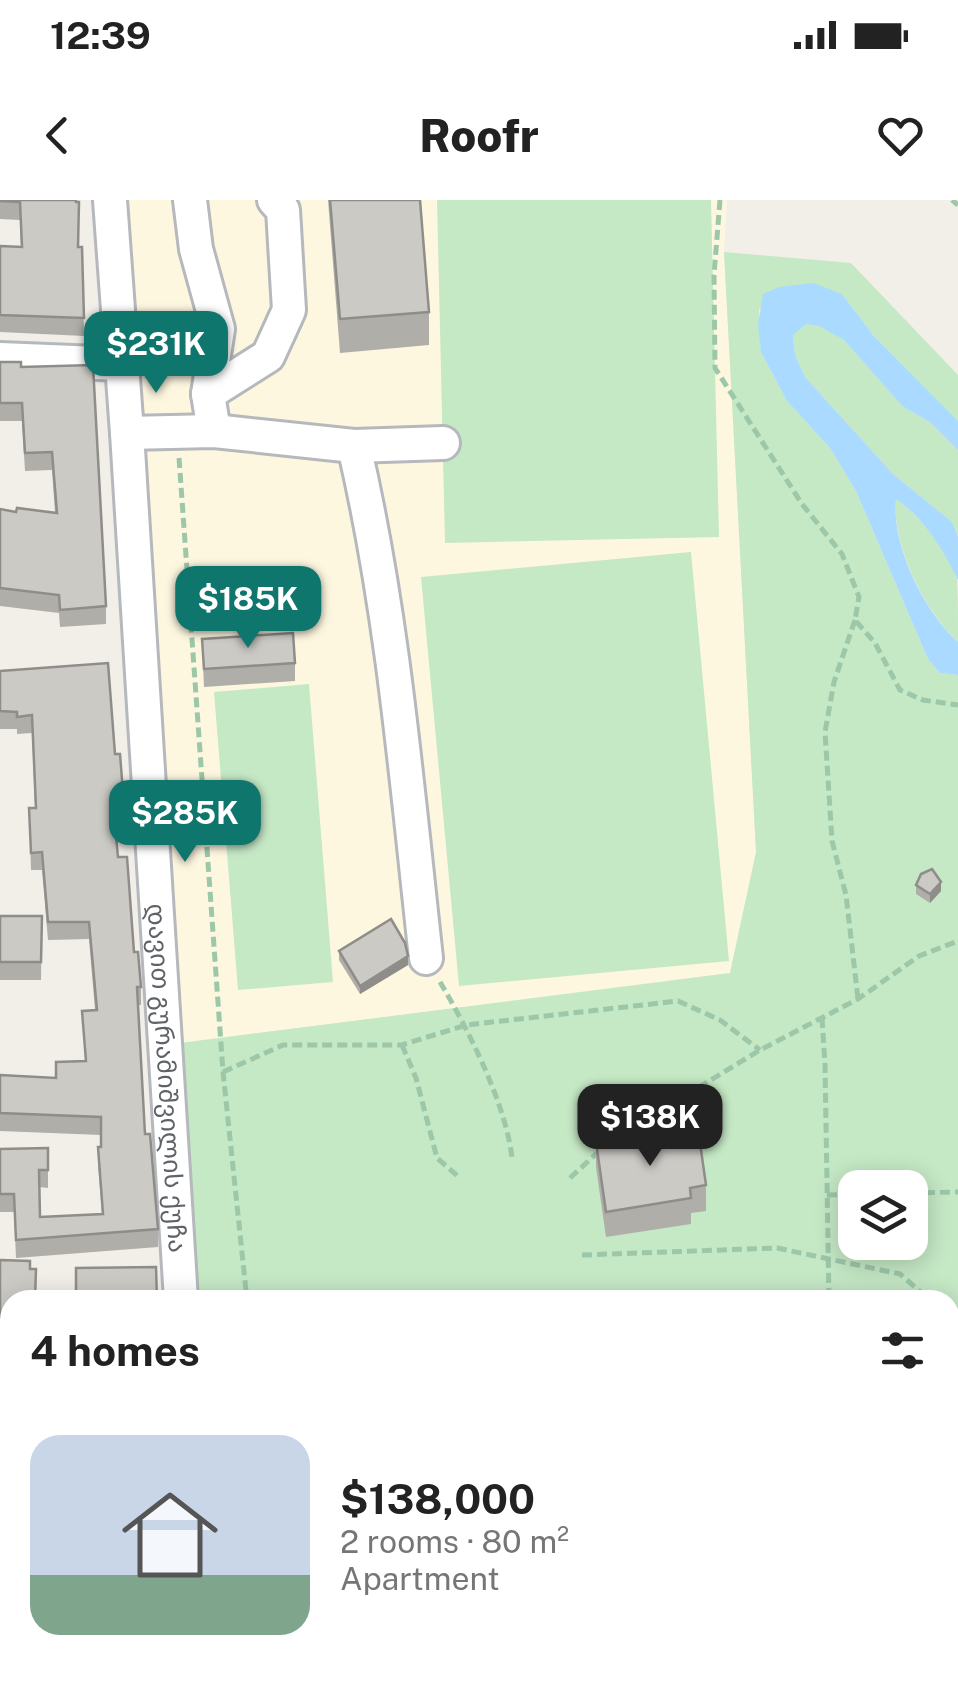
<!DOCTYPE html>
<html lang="en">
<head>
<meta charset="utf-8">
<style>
	body { margin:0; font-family:"Public Sans","Noto Sans Georgian",sans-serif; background:#f6f6f6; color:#222; height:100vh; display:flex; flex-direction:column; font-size:38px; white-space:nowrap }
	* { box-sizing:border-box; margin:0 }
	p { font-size:32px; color:#767676 }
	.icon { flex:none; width:55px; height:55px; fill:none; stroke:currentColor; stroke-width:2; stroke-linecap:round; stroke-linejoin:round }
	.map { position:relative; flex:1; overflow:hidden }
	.details { position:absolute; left:0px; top:1090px; width:960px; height:392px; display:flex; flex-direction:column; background:#fff; border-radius:30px 30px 0 0; box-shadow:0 5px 25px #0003 }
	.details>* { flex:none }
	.controls { position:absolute; left:838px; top:970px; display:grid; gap:20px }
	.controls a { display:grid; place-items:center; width:90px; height:90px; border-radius:20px; background:#fff; box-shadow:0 5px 25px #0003; font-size:50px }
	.price { position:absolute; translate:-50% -85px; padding:0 22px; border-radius:20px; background:#0f766e; color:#fff; font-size:32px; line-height:65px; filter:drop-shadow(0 2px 5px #0008) }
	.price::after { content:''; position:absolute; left:50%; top:60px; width:30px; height:22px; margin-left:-15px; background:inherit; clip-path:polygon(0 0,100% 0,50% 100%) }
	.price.current { background:#222; color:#fff }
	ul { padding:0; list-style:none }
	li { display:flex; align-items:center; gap:30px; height:250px; padding:0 30px }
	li+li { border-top:2px solid #e0e0e0 }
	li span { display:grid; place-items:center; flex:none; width:280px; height:200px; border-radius:30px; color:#555 }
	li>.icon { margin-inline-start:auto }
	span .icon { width:120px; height:120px; fill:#fffc; stroke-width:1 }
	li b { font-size:42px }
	h2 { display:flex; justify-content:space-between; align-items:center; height:120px; padding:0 30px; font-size:42px }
	.status { display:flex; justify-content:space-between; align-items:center; height:70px; padding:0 50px; background:#fff; direction:ltr }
	.status svg { height:28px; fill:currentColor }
	header { display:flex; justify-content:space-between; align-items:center; height:130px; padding:0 30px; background:#fff; font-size:45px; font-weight:800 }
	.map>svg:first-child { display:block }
	.commercial { fill:#fef7e0 }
	.green { fill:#c5e8c5; fill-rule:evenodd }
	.water { fill:#aadaff }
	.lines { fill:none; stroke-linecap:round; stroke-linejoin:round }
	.minor-casing { stroke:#b5b8bc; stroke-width:38 }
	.major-casing { stroke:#f2c960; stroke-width:48 }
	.path { stroke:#9cc7a9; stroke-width:5; stroke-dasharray:10 5; stroke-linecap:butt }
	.minor { stroke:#fff; stroke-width:32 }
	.major { stroke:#fff2af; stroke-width:42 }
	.wall { fill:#afaea9 }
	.shaded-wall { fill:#8f8d8a }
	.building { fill:#cccac5; stroke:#8f8d8a; stroke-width:2.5 }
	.labels { text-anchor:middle; stroke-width:10; stroke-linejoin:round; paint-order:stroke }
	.street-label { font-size:25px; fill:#5f6368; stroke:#fff }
</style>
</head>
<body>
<div class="status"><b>12:39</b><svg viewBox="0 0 49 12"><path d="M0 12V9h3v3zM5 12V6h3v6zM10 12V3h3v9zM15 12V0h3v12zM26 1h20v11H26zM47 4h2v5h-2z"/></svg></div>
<header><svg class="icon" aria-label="back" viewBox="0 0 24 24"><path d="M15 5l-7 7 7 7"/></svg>Roofr<svg class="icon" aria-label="heart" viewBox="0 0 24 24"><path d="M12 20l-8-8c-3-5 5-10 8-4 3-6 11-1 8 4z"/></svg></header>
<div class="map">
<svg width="958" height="1482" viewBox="0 0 958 1482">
	<rect width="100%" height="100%" fill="#f1efe8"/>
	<polygon class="commercial" points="123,0 727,0 724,52 756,652 730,773 180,843"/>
	<g class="green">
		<polygon points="437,0 711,0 719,337 445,343"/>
		<path d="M 724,52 L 851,63 L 958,175 L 958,221 L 873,135 L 842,94 L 759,109 L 761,152 L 787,201 L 830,248 L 856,291 L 928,459 L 940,473 L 958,475 L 958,1482 L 211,1482 L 211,1472 L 950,1472 L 950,1100 L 195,1100 L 180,843 L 730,773 L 756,652 ZM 855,988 L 910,988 L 910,1042 L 855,1042 Z"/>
		<polygon points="805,123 819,125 844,140 902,206 931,223 958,250 958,337 952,322 893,274 805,177 795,155 793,135"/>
		<path d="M 896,297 C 920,319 948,347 957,379 C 958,397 958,423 958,442 C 924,410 891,344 896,297 Z"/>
		<polygon points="691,352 729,761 459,786 421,377"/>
		<polygon points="309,484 333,782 238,790 214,492"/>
	</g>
	<path class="water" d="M 813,83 L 842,94 L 873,135 L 958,221 L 958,250 L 931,223 L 902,206 L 844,140 L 819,126 L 806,124 L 793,135 L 795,155 L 805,177 L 893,274 L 952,322 L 958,337 L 958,380 C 943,349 924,318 896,299 C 891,345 924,411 958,442 L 958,475 L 940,473 L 928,459 L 856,291 L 830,248 L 787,201 L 761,152 L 758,125 L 763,94 L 779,87 Z"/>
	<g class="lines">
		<g class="minor-casing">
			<g id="minor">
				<path id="s1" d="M 110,0 L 127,233 L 181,1100"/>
				<polyline points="190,0 196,49 218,129 208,194"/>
				<polyline points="0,159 122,164"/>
				<polyline points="214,231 208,194 268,156 289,110 283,10 274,0"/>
				<polyline points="127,233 214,231 354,246 443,243"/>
				<path d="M 354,246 C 393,413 407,587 426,758"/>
				<polyline points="108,1482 108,1472"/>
			</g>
		</g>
		<g class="major-casing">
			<g id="major">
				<polyline points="0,1410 10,1410"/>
				<polyline points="200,1482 200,1472"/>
			</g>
		</g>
		<g class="path">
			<polyline points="720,0 714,75 715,168 802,304 842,354 859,397 855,420 875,443 900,490 923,500 958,505"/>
			<polyline points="952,0 958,5"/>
			<polyline points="179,258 223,872 247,1100"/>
			<polyline points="855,420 834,482 825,532 832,641 846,695 858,799"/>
			<path d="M 440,782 C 468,829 506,904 512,958"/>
			<polyline points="822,818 825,864 829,1100"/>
			<polyline points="402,845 416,878 437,958 460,978"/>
			<polyline points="223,872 283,845 402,845 466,825 678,801 720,820 760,850"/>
			<polyline points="609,942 760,850 858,799 919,756 958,741"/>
			<polyline points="570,978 597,953"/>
			<polyline points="910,993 958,992"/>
			<polyline points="827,995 855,994"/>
			<polyline points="582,1055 777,1048 900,1074 930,1100"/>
			<polyline points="579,1096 579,1100"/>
			<polyline points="461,1099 461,1100"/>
			<polyline points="950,1117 958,1123"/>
			<polyline points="950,1181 958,1167"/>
			<polyline points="950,1214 958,1218"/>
			<polyline points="950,1319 958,1319"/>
			<polyline points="419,1472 862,1482"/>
		</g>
		<use href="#minor" class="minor"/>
		<use href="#major" class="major"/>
	</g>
	<g class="wall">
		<polygon points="0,0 76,0 78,47 82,47 84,136 0,132 0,46 21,47 20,20 0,19"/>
		<polygon points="328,0 420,0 429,112 429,145 340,153"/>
		<polygon points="0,162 21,167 106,406 106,424 60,427 59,413 0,406 0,309 16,312 55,312 52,270 25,271 22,221 0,221"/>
		<polygon points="202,439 295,463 295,481 204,487"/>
		<polygon points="0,471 115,554 123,592 123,610 113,611 118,657 141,787 141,805 138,805 145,934 158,1029 158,1047 16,1058 14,1012 0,1012 0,949 48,948 48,988 39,987 40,1017 102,1014 98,964 98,947 101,947 101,935 0,931 0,875 56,878 85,861 82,811 95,810 89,739 48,740 42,670 31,670 29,608 35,608 32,533 17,534 17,529 0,529"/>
		<polygon points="916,685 941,691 930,703 916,694"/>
		<polygon points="0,716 42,716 41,780 0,780"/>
		<polygon points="339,751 408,765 360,794 339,760"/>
		<polygon points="682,939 706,985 706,1011 691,1013 691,1024 606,1037 596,967 596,942"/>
		<polygon points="0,1060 10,1100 10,1182 1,1182"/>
		<polygon points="0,1203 10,1204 10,1345 0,1345"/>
	</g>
	<g class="shaded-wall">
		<polygon points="941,682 941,691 930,703 930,694"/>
		<polygon points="408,756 408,765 360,794 360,786"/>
	</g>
	<g class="building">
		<polygon points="0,0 76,0 76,2 79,2 78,47 82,47 84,118 0,115 0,46 22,47 20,2 0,1"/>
		<polygon points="330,0 420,0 429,112 340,119"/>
		<polygon points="0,162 21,162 21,167 93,165 106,406 60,410 59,395 0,388 0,309 16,312 17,308 57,313 52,252 25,253 22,203 0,203"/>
		<polygon points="293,433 295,463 204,469 202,439"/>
		<polygon points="108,463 115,554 120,554 123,592 112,593 118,657 127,657 134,752 138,752 141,787 137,787 145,934 150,934 158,1029 16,1040 14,994 0,994 0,949 48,948 48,970 39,970 40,1017 103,1014 98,947 101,947 101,917 0,913 0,875 56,878 56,862 86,861 82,811 97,810 89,722 48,722 42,652 31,653 29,608 36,608 32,515 17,517 17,512 0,511 0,471"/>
		<polygon points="932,669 941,682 930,694 916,685 921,674"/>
		<polygon points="0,716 42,716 41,762 0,762"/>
		<polygon points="391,719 405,743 408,756 360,786 339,751"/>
		<polygon points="681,928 682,939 699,936 706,985 690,988 691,998 606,1012 596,942"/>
		<polygon points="0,1060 30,1061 30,1069 36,1069 35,1100 10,1100 10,1164 1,1164 3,1127 0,1127"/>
		<polygon points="156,1067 157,1100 76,1100 76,1068"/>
		<polygon points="0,1203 10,1204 10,1327 0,1327"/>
		<polygon points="140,1472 174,1472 173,1482 140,1482"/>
	</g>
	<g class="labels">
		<g class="street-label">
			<text dy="9" stroke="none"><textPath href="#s1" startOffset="880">დავით გურამიშვილის ქუჩა</textPath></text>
		</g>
	</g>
</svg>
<div class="controls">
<a><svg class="icon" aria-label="layers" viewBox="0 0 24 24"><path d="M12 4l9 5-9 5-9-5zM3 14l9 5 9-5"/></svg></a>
</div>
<b class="price" style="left:156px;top:196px">$231K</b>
<b class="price" style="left:248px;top:451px">$185K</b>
<b class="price" style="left:185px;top:665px">$285K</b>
<b class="price current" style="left:650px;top:969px">$138K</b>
<section class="details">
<h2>4 homes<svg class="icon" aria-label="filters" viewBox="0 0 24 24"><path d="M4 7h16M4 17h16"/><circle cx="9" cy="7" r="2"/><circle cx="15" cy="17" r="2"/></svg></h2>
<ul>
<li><span style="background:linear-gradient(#c9d6e8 70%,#7fa58c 0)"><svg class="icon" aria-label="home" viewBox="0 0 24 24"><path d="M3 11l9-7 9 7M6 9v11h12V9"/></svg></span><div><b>$138,000</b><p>2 rooms · 80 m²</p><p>Apartment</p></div></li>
</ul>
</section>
</div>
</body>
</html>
